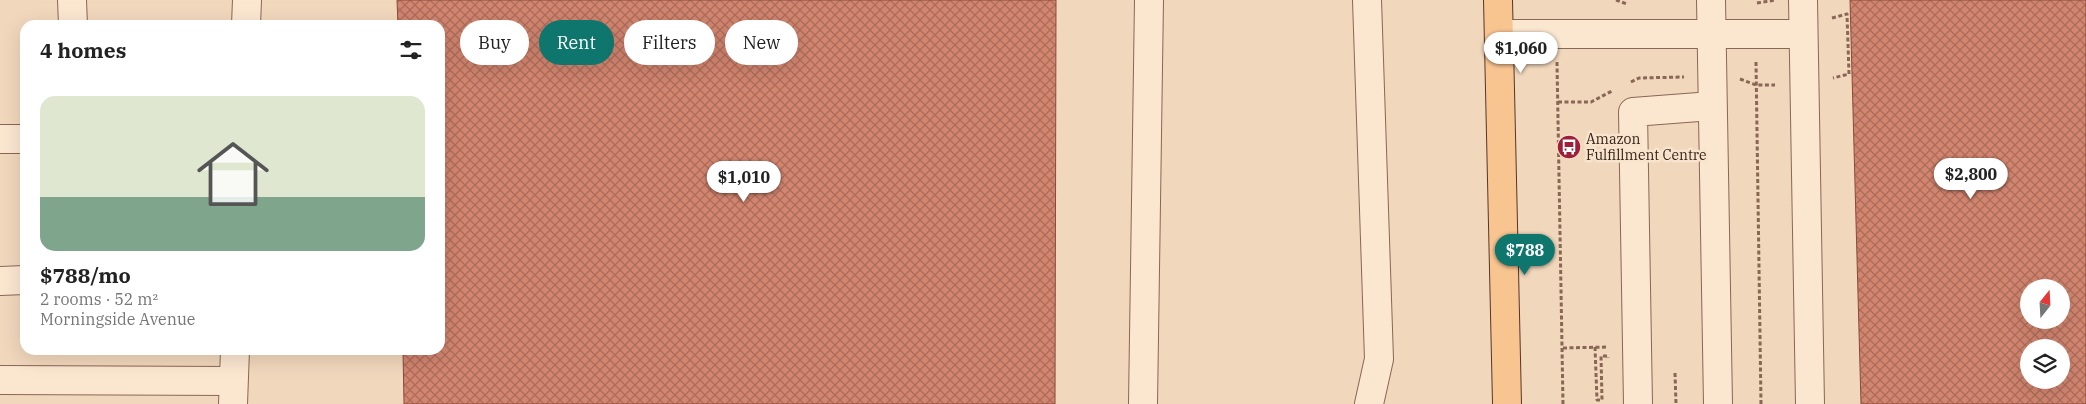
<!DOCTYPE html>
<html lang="en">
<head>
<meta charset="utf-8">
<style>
	body { margin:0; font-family:"IBM Plex Serif",serif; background:#f6f6f6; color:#222; height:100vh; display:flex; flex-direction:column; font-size:19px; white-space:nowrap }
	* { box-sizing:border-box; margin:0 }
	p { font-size:16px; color:#767676 }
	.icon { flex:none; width:28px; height:28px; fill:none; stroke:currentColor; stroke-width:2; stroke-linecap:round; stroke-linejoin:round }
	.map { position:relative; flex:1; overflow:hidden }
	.panel { position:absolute; left:20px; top:20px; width:425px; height:335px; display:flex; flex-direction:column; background:#fff; border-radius:15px; box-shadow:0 5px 20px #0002 }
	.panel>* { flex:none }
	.top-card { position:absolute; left:460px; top:20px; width:475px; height:45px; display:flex; gap:10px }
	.needle { width:32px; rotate:18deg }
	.tools { position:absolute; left:2020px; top:279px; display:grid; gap:10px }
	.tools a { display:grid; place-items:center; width:50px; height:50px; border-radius:50%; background:#fff; box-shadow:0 5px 20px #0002; font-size:25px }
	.price { position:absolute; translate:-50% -42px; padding:0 11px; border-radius:18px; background:#fff; color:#222; font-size:16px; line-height:32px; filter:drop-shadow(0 1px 2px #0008) }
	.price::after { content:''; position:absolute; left:50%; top:30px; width:15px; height:11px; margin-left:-8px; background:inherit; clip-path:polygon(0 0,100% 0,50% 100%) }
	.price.current { background:#0f766e; color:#fff }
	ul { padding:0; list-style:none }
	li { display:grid; align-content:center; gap:10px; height:265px; padding:0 20px }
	li span { display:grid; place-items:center; height:155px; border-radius:15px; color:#555 }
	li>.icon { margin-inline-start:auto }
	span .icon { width:90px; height:90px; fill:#fffc; stroke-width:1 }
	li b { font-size:21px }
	h2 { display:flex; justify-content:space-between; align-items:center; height:60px; padding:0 20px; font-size:21px }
	.chip { padding:0 18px; border-radius:22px; background:#fff; box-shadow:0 5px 20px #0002; font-size:18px; line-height:45px }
	.chip.current { background:#0f766e; color:#fff }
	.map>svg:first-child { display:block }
	.building { fill:url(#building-cross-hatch); stroke:#8a4a39; fill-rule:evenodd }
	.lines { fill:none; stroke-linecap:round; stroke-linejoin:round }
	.minor-casing { stroke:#896755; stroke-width:30 }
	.major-casing { stroke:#56362a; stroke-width:30 }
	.path { stroke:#896755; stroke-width:3; stroke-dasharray:4 2.5; stroke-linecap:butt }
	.minor { stroke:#fbe6d0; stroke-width:28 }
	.major { stroke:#f8c490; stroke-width:28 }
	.labels { text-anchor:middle; stroke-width:5; stroke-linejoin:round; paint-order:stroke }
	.poi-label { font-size:14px; fill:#37231a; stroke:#f8e3cc; text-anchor:start }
</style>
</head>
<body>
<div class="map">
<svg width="2086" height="404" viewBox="0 0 2086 404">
	<defs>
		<pattern id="building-cross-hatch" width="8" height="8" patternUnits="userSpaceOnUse" patternTransform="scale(1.25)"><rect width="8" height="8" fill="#d2856f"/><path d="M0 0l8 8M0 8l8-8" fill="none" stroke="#ab6c5a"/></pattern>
	</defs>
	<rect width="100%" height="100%" fill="#f1d7bc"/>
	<g class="building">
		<polygon points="397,0 1056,0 1055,404 404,404 403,350 440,350 440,25 398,25"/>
		<path d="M 1850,0 L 2086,0 L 2086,404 L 1861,404 ZM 2029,288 L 2061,288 L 2061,320 L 2029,320 ZM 2029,348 L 2061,348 L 2061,380 L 2029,380 Z"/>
	</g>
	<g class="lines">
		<g class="minor-casing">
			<g id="minor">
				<polyline points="72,0 73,25"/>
				<polyline points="1367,0 1379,359 1369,404"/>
				<polyline points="1711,0 1718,404"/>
				<polyline points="1803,0 1810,404"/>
				<polyline points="246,25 247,0"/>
				<polyline points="1499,34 1803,34"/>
				<polyline points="0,139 25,139"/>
				<polyline points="0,281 25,280"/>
				<polyline points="0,380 233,381"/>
				<polyline points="233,404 235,350"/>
				<polyline points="1143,404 1149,0"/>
				<polyline points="1638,404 1633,112 1712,106"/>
			</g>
		</g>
		<g class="major-casing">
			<polyline id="major" points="1498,0 1507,404"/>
		</g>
		<g class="path">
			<polyline points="1616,0 1627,4"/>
			<polyline points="1757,3 1776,0"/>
			<polyline points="1832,18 1847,14 1849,74 1833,78"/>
			<polyline points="1557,62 1563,404"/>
			<polyline points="1756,62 1761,404"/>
			<polyline points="1740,79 1756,85 1775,85"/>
			<polyline points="1631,82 1639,78 1684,77"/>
			<polyline points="1558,102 1591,102 1612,91"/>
			<polyline points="1595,347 1597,400 1602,400 1601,356 1608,356 1608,358"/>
			<polyline points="1563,348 1608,347"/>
			<polyline points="1675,373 1676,404"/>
		</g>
		<use href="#minor" class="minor"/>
		<use href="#major" class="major"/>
	</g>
	<defs>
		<g id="bus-disc" transform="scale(1.25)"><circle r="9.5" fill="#9c2039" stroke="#f8e3cc"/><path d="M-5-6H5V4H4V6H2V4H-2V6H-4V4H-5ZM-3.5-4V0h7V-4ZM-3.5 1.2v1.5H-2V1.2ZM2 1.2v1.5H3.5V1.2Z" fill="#fff"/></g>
	</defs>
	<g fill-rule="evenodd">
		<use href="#bus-disc" x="1569" y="147"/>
	</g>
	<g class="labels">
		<g class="poi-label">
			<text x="1586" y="144">Amazon<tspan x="1586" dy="16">Fulfillment Centre</tspan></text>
		</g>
	</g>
</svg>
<div class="tools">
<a><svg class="needle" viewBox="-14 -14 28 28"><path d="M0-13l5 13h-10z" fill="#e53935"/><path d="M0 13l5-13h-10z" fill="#767676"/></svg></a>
<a><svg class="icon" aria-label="layers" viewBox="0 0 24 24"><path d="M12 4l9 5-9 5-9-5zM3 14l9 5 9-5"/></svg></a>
</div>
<b class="price" style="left:1521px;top:74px">$1,060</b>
<b class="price" style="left:1971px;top:200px">$2,800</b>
<b class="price" style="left:744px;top:203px">$1,010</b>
<b class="price current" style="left:1525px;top:276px">$788</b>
<div class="top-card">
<a class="chip">Buy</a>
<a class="chip current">Rent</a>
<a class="chip">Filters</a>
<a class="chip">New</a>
</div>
<section class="panel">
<h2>4 homes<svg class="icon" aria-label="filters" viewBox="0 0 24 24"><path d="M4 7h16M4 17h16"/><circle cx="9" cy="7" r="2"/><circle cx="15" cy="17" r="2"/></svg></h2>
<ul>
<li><span style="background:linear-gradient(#dfe7d0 65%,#7fa58c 0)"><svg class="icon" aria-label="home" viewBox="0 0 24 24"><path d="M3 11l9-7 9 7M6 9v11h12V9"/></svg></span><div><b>$788/mo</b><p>2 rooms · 52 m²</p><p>Morningside Avenue</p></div></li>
</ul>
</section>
</div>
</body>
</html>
